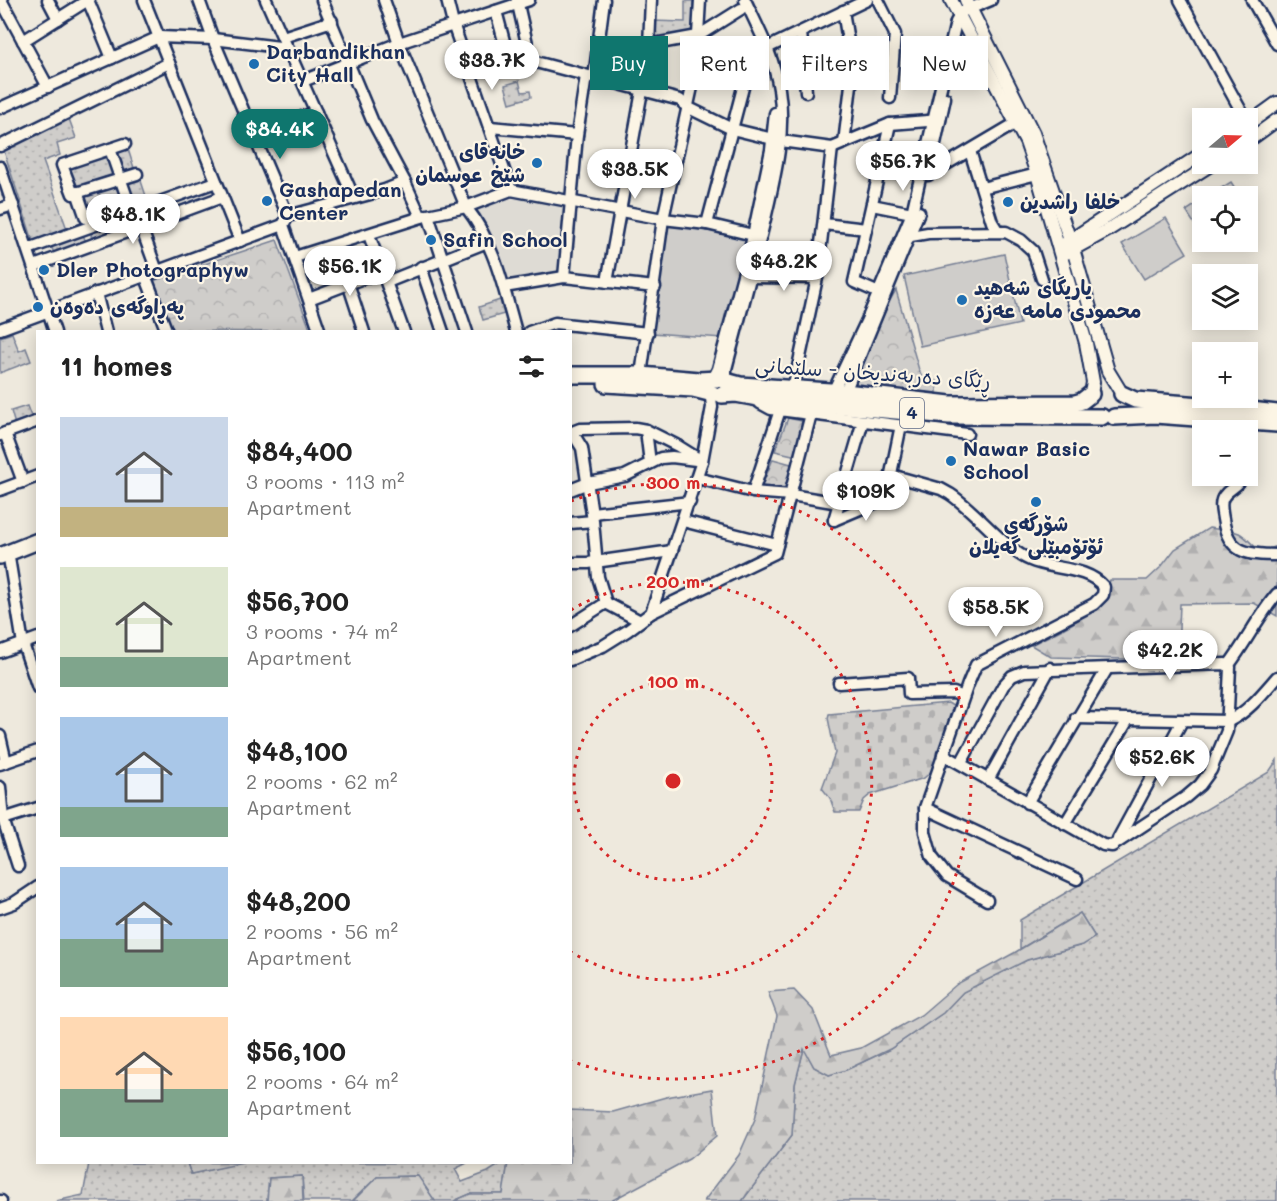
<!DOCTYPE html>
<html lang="en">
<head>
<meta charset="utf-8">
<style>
	body { margin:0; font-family:Mali,"Playpen Sans Arabic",sans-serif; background:#f2f2f2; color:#222; height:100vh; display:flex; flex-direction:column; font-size:22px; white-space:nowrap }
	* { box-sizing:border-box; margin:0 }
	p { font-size:20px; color:#767676 }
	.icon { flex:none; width:33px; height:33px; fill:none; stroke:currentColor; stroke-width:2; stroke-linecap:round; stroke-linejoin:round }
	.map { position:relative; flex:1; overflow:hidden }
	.sheet { position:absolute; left:36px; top:330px; width:536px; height:834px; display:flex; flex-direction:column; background:#fff; border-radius:0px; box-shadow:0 3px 15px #0003 }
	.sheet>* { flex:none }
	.top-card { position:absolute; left:590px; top:36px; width:570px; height:54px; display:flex; gap:12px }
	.needle { width:39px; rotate:71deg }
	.controls { position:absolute; left:1192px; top:108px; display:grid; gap:12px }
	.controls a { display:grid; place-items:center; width:66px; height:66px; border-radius:0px; background:#fff; box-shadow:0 3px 15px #0003; font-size:30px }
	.price { position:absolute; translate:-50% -51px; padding:0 14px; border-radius:21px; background:#fff; color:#222; font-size:20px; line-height:39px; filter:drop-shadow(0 2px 3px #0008) }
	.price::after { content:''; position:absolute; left:50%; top:36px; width:18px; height:14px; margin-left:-9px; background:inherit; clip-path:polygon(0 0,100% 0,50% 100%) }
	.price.on { background:#0f766e; color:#fff }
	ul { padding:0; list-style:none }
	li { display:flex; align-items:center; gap:18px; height:150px; padding:0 24px }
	li span { display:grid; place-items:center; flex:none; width:168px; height:120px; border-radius:0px; color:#555 }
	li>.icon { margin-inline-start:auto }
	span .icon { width:72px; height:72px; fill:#fffc; stroke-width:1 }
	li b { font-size:26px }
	h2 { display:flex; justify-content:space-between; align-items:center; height:72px; padding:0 24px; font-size:26px }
	.tag { padding:0 21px; border-radius:0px; background:#fff; box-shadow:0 3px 15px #0003; font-size:21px; line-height:54px }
	.tag.on { background:#0f766e; color:#fff }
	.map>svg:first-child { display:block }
	.built { fill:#dedbd4 }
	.grass { fill:url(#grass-dots); stroke:#757e94; stroke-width:1.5 }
	.forest { fill:url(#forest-firs); stroke:#757e94; stroke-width:1.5 }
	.cemetery { fill:url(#cemetery-stones); stroke:#757e94; stroke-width:1.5 }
	.park { fill:url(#park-crowns); stroke:#757e94; stroke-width:1.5 }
	.garden { fill:#cfcdca; stroke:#757e94; stroke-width:1.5 }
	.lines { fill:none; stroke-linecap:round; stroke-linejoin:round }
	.minor-casing { stroke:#1b2f5e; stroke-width:15 }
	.major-casing { stroke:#1b2f5e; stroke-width:16 }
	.highway-casing { stroke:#1b2f5e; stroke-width:20 }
	.minor { stroke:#fcf5e5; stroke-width:10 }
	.major { stroke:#fcf5e5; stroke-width:12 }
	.highway { stroke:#fcf5e5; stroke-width:15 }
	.ring { fill:none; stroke:#d62828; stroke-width:3; stroke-dasharray:3 6 }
	.poi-dot { fill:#1f6fb2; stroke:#fcf5e5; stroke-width:2 }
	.labels { text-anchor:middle; stroke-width:4.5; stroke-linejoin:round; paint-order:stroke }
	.shield { fill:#fcf5e5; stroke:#5e6a86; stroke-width:1.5 }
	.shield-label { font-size:18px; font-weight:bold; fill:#1b2f5e }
	.poi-label { font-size:20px; font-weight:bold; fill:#1b2f5e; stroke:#fcf5e5; text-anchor:start }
	.street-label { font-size:20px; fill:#1b2f5e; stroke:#fcf5e5 }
	.centre { fill:#d62828; stroke:#fcf5e5; stroke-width:3 }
	.ring-label { font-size:18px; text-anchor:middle; font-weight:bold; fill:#d62828; stroke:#fcf5e5; stroke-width:4.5; stroke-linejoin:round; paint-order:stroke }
</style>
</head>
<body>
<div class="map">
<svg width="1277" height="1201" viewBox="0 0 1277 1201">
	<defs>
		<pattern id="grass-dots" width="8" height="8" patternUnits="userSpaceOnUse" patternTransform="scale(1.5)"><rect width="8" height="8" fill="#cfcdca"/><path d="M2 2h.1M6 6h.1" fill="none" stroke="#b1b0b0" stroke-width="1.8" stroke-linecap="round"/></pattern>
		<pattern id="forest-firs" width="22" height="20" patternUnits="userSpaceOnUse" patternTransform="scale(1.5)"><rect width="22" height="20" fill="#cfcdca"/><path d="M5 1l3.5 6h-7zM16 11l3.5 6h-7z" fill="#b1b0b0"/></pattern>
		<pattern id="cemetery-stones" width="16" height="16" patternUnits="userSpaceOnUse" patternTransform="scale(1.5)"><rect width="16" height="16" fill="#cfcdca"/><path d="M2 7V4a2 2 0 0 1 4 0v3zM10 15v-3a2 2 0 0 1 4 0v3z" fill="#b1b0b0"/></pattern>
		<pattern id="park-crowns" width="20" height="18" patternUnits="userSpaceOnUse" patternTransform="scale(1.5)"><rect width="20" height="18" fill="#cfcdca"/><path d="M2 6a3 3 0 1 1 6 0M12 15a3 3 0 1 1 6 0" fill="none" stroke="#b1b0b0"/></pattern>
	</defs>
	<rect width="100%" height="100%" fill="#eee9dd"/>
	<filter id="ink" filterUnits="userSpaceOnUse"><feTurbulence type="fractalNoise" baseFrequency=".0167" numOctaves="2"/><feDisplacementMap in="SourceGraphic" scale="12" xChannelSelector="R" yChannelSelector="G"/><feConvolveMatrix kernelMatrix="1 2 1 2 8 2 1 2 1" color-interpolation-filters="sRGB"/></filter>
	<g filter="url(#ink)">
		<polygon class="built" points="506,199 525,199 565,205 562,272 508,283 477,210 483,204"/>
		<g class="grass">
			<polygon points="685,1 693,1 693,33 671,39 652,38 652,21 685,22"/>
			<polygon points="619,53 641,56 639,69 617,65"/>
			<polygon points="519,81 522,92 530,91 531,97 510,103 505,85"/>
			<polygon points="68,116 76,138 57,144 60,155 43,161 67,229 33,241 3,148"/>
			<polygon points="127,146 134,168 123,171 116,150"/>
			<polygon points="109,152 117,174 74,188 67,166"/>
			<polygon points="140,178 146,196 132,200 126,183"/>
			<polygon points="117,184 125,210 92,221 84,195"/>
			<polygon points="135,217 139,218 138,223 95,238 91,236 92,232"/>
			<polygon points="83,235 86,242 54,253 51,246"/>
			<polygon points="500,300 504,314 483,320 479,307"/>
			<polygon points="12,333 19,351 26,348 31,361 0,373 0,337"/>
			<polygon points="27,406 32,419 15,425 11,411"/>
			<polygon points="1277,760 1277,1201 742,1201 792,1135 795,1084 804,1048 814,1067 829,1075 846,1070 890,1049 943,1013 963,992 1027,960 1083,945 1095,937 1080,913 1020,949 1020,920 1269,772"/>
			<polygon points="243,1162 467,1163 455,1169 462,1182 488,1172 502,1163 508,1163 503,1194 470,1194 454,1201 435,1201 417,1176 377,1177 352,1201 304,1201 302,1176 269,1178 267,1201 56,1201 83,1195 89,1163 187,1163 191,1174"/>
		</g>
		<g class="forest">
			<path d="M 1209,528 C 1218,530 1231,529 1239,533 C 1254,541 1254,557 1277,546 L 1277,616 L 1254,603 L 1180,604 L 1178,655 L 1126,659 L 1051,657 L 1031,645 C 1060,629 1102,616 1110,580 L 1147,580 L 1161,567 L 1175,549 Z"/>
			<polygon points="1080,913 1095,937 1082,945 1027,960 963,992 943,1013 890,1049 846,1070 829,1075 814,1067 804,1049 795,1084 792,1135 742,1201 704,1201 739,1155 755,1119 777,1016 768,992 794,990 813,1010 831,1055 861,1048 921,1015 957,984 1014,953"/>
			<polygon points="712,1089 717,1136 689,1159 611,1201 454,1201 470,1194 503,1194 508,1163 570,1162 570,1110 613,1112 666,1097"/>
			<polygon points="187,1163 187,1162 243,1163 191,1174"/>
			<polygon points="302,1176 303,1201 267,1201 269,1178"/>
			<polygon points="418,1176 435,1201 353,1201 377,1177"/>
		</g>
		<polygon class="cemetery" points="948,703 953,706 954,711 936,767 924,778 870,795 864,800 859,812 835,812 830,798 822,788 835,753 828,718 829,714"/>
		<g class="park">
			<polygon points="277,240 310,329 302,332 172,331 153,281"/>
			<polygon points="896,290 919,370 923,378 937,381 937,393 854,385 888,304"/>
			<polygon points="788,418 806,422 797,456 775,451"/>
			<polygon points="773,459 795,465 788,493 762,486"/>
		</g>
		<g class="garden">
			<polygon points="1231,182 1240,196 1208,196"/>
			<polygon points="1203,200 1203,237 1186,211"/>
			<polygon points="1166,218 1187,253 1144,279 1122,244"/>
			<polygon points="668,225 748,237 723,338 652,333"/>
			<polygon points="1004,254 1020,324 920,346 904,276"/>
		</g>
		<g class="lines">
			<g class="minor-casing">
				<g id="minor">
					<polyline points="1,0 48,87"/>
					<polyline points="48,0 58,19"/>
					<polyline points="88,0 112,58"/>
					<polyline points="144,0 240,241"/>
					<polyline points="199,0 213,39 288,216 283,225 320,332"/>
					<polyline points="266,0 354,198"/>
					<polyline points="322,0 372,120 405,182 421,217"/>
					<path d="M 384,0 L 399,43 L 466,207 C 494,242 504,289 516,332"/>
					<polyline points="447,0 453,24 511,190"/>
					<polyline points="517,0 531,61"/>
					<polyline points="878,0 895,34 890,98"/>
					<polyline points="1180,0 1245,118"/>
					<polyline points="1252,0 1277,44"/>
					<polyline points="496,11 505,45 513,56 680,100 687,107 732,129 781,141 832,148 890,124 940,120"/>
					<polyline points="843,11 849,47 851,85 844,143"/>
					<polyline points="801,32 806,92"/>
					<polyline points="283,37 332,21"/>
					<polyline points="23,41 88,0"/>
					<polyline points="649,45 698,36 741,9"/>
					<polyline points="767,48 867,0"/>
					<polyline points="594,78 604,0"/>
					<polyline points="303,81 399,43 529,0"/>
					<polyline points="0,108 159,37 213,39 288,48"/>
					<polyline points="490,127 577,135"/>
					<polyline points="254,134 316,112"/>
					<polyline points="125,144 62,165 73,194 137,174"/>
					<polyline points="0,146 169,63"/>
					<polyline points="110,149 132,212"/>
					<polyline points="970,151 992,222 997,230"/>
					<polyline points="933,153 945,98"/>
					<polyline points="0,167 55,332"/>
					<polyline points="928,175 1016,123"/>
					<polyline points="982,188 1037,174"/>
					<polyline points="77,192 86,218"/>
					<polyline points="872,205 912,213"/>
					<polyline points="0,209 13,205"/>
					<polyline points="428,215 467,332"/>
					<polyline points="288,216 385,190 405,182"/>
					<polyline points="707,224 750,61 761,53"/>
					<polyline points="824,224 866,229"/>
					<polyline points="141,227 157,271"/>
					<polyline points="369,235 404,332"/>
					<polyline points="911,236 928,233 1006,232 1021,240 1033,251 1042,279"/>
					<polyline points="28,249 216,182"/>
					<polyline points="295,257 428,215 466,207 511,190 663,219 707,224 753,235"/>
					<polyline points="34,266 222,197"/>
					<polyline points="421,267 443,332"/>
					<polyline points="145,275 167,332"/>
					<polyline points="564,277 577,135 586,76"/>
					<polyline points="751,277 817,278"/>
					<polyline points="387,282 487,242"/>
					<polyline points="607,282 642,91 649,45 651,0"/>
					<polyline points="348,283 364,332"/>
					<polyline points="504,287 564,277 655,287"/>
					<polyline points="96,293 106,332"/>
					<polyline points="879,293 854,282 890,124"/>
					<polyline points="309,299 382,271"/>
					<polyline points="0,329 283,225"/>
					<polyline points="529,332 555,323 648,333"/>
					<polyline points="641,375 663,219 696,69 700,0"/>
					<polyline points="712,381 718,369 751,245 771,150 775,113"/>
					<path d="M 726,383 L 726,369 C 739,319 753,269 765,219 C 775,176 786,133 779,89 C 774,57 758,28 745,0"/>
					<polyline points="793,390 817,278 832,148"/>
					<polyline points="833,392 867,320 912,213 956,22 962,12 991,0"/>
					<polyline points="845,392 919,212"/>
					<polyline points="758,398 760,403 771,409 967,434"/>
					<polyline points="646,430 650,463"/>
					<polyline points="572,432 582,448 593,521 598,577 606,603"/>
					<polyline points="5,433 23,482"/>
					<polyline points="570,433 580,429 635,428 646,430 678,446 702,461"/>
					<polyline points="0,435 38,421"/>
					<path d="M 891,475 L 941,489 L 950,494 C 976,511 1003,548 1030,560 C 1052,570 1087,566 1104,587 L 1103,595 L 1094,604 L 976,665 L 968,684 L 925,808 L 925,832 L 932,857 L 947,876 L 987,900"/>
					<path d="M 1242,476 C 1238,488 1230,487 1224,496 C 1219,502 1222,512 1223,519 C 1228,553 1247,555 1277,555"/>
					<polyline points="697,478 753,492 791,495 839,503"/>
					<polyline points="0,490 38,476"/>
					<polyline points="570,490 588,483 625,476 661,458 672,457 696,460"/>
					<polyline points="753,492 780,410"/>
					<polyline points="592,513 690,502"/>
					<polyline points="834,520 886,498 901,425"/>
					<polyline points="834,520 863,421"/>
					<polyline points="683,521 777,545"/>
					<polyline points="570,523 593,521"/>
					<polyline points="9,558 23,644 38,688"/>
					<polyline points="570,563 588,563 672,551"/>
					<polyline points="651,613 702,461 712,407 710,389"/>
					<polyline points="570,626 606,603 640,621"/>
					<polyline points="0,652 38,638"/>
					<polyline points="570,660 603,646 627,631 651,613 775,553 811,414"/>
					<path d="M 1228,666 C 1246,643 1258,616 1277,594"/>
					<polyline points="839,683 908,678 909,694 954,693 963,697"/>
					<path d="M 1076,718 L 1229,721 C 1248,712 1263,693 1277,677"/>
					<polyline points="0,736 6,762"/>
					<polyline points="943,754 1103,845 1112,846 1186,797 1200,785 1211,770 1227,731 1230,667 1225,664 1024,671 1012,676 1003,686 961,763"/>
					<polyline points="0,764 38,751"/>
					<polyline points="988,780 1050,668"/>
					<polyline points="0,787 3,819 18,866"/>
					<polyline points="1027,803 1107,669"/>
					<polyline points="925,808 1077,879"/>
					<polyline points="3,819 38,808"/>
					<polyline points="1065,824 1128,720"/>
					<polyline points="1118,839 1182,721"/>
					<polyline points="0,908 14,903 38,887"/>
					<polyline points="0,1201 1,1201"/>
				</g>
			</g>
			<g class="major-casing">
				<g id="major">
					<polyline points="951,0 1026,142 1037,174 1086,343 1093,382 1091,394"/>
					<polyline points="966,0 1033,133 1073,249 1108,371 1119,389"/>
					<polyline points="1248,124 1277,103"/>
					<polyline points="1248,141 1277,120"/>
					<polyline points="1063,245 1203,153"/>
					<polyline points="1066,253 1108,230 1212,164"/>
				</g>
			</g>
			<g class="highway-casing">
				<g id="highway">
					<polyline points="570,375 641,375 699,380 717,379"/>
					<polyline points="722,380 740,385 845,392 950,404 1075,403 1082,401 1091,394"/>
					<polyline points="606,384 693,389 713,394"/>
					<polyline points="1122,394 1135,400 1215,406 1277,413"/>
					<polyline points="722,395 736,394 758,398 949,416 1102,417"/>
					<polyline points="1114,417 1155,415 1277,424"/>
					<polyline points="0,556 38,541"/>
				</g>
			</g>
			<use href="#minor" class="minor"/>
			<use href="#major" class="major"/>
			<use href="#highway" class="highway"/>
		</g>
	</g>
	<g class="ring">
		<circle cx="673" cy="781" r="99"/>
		<path d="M571 610A199 199 0 1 1 571 952"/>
		<path d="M571 501A298 298 0 1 1 571 1061"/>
	</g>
	<g class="poi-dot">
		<circle cx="254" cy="64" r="6"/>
		<circle cx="537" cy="163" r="6"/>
		<circle cx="267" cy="201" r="6"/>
		<circle cx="1008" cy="202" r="6"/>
		<circle cx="431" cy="240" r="6"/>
		<circle cx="44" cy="270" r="6"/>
		<circle cx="962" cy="300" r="6"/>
		<circle cx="38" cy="307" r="6"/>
		<circle cx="951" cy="461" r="6"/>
		<circle cx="1036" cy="502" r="6"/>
	</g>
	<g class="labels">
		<rect class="shield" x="900" y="398" width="24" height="30" rx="4.5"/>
		<g class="shield-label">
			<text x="912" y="419">4</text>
		</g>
		<g class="poi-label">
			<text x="266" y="59">Darbandikhan<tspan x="266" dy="23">City Hall</tspan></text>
			<text x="525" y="159" text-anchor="end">خانەقای<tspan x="525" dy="23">شێخ عوسمان</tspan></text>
			<text x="279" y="197">Gashapedan<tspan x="279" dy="23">Center</tspan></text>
			<text x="1020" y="209">خلفا راشدين</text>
			<text x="443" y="247">Safin School</text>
			<text x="56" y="277">Dler Photographyw</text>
			<text x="974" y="295">یاریگاى شه‌هید<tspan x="974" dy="23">محمودى مامه‌ عه‌زه</tspan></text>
			<text x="50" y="314">پەڕاوگەی دەوەن</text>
			<text x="963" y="456">Nawar Basic<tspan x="963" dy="23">School</tspan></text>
			<text x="1036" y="531" text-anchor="middle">شۆرگه‌ى<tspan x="1036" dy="23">ئۆتۆمبێلى گه‌یلان</tspan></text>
		</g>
		<g class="street-label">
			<text transform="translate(873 373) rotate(4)" y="7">ڕێگای دەربەندیخان - سلێمانی</text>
		</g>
	</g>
	<circle cx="673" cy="781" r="9" class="centre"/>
	<g class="ring-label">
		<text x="673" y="489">300 m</text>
		<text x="673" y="588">200 m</text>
		<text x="673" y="688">100 m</text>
	</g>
</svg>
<div class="controls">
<a><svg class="needle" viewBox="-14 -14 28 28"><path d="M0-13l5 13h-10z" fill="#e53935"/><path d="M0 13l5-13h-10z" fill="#767676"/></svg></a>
<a><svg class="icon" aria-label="locate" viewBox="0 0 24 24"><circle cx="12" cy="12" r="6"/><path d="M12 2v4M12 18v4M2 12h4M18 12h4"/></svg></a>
<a><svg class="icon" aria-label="layers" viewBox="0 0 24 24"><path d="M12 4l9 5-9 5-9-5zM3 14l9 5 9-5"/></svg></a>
<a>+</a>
<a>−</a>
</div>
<b class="price" style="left:492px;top:91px">$38.7K</b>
<b class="price on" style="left:280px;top:160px">$84.4K</b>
<b class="price" style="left:903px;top:192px">$56.7K</b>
<b class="price" style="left:635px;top:200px">$38.5K</b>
<b class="price" style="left:133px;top:245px">$48.1K</b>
<b class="price" style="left:784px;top:292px">$48.2K</b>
<b class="price" style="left:350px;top:297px">$56.1K</b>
<b class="price" style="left:866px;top:522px">$109K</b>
<b class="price" style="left:996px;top:638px">$58.5K</b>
<b class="price" style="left:1170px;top:681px">$42.2K</b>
<b class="price" style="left:1162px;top:788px">$52.6K</b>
<div class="top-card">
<a class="tag on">Buy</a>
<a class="tag">Rent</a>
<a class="tag">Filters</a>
<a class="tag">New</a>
</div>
<section class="sheet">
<h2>11 homes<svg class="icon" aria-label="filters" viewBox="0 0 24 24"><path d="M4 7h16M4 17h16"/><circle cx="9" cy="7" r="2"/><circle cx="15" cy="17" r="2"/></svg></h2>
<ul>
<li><span style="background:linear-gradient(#c9d6e8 75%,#c2b280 0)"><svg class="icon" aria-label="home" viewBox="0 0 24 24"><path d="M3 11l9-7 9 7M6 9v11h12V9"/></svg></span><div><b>$84,400</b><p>3 rooms · 113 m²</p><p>Apartment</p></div></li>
<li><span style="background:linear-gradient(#dfe7d0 75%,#7fa58c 0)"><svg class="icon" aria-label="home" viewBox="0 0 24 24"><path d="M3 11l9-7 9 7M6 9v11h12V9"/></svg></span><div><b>$56,700</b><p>3 rooms · 74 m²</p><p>Apartment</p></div></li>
<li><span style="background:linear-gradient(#a9c7e8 75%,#7fa58c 0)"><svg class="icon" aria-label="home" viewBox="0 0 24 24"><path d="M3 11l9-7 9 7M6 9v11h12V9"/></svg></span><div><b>$48,100</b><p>2 rooms · 62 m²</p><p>Apartment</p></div></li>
<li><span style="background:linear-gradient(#a9c7e8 60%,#7fa58c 0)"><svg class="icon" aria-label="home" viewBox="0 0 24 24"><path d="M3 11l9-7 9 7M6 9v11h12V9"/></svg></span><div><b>$48,200</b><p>2 rooms · 56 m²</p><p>Apartment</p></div></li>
<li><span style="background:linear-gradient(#ffd9b3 60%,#7fa58c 0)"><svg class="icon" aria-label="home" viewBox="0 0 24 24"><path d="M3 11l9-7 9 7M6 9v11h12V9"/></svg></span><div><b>$56,100</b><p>2 rooms · 64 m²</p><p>Apartment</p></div></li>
</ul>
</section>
</div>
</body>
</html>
